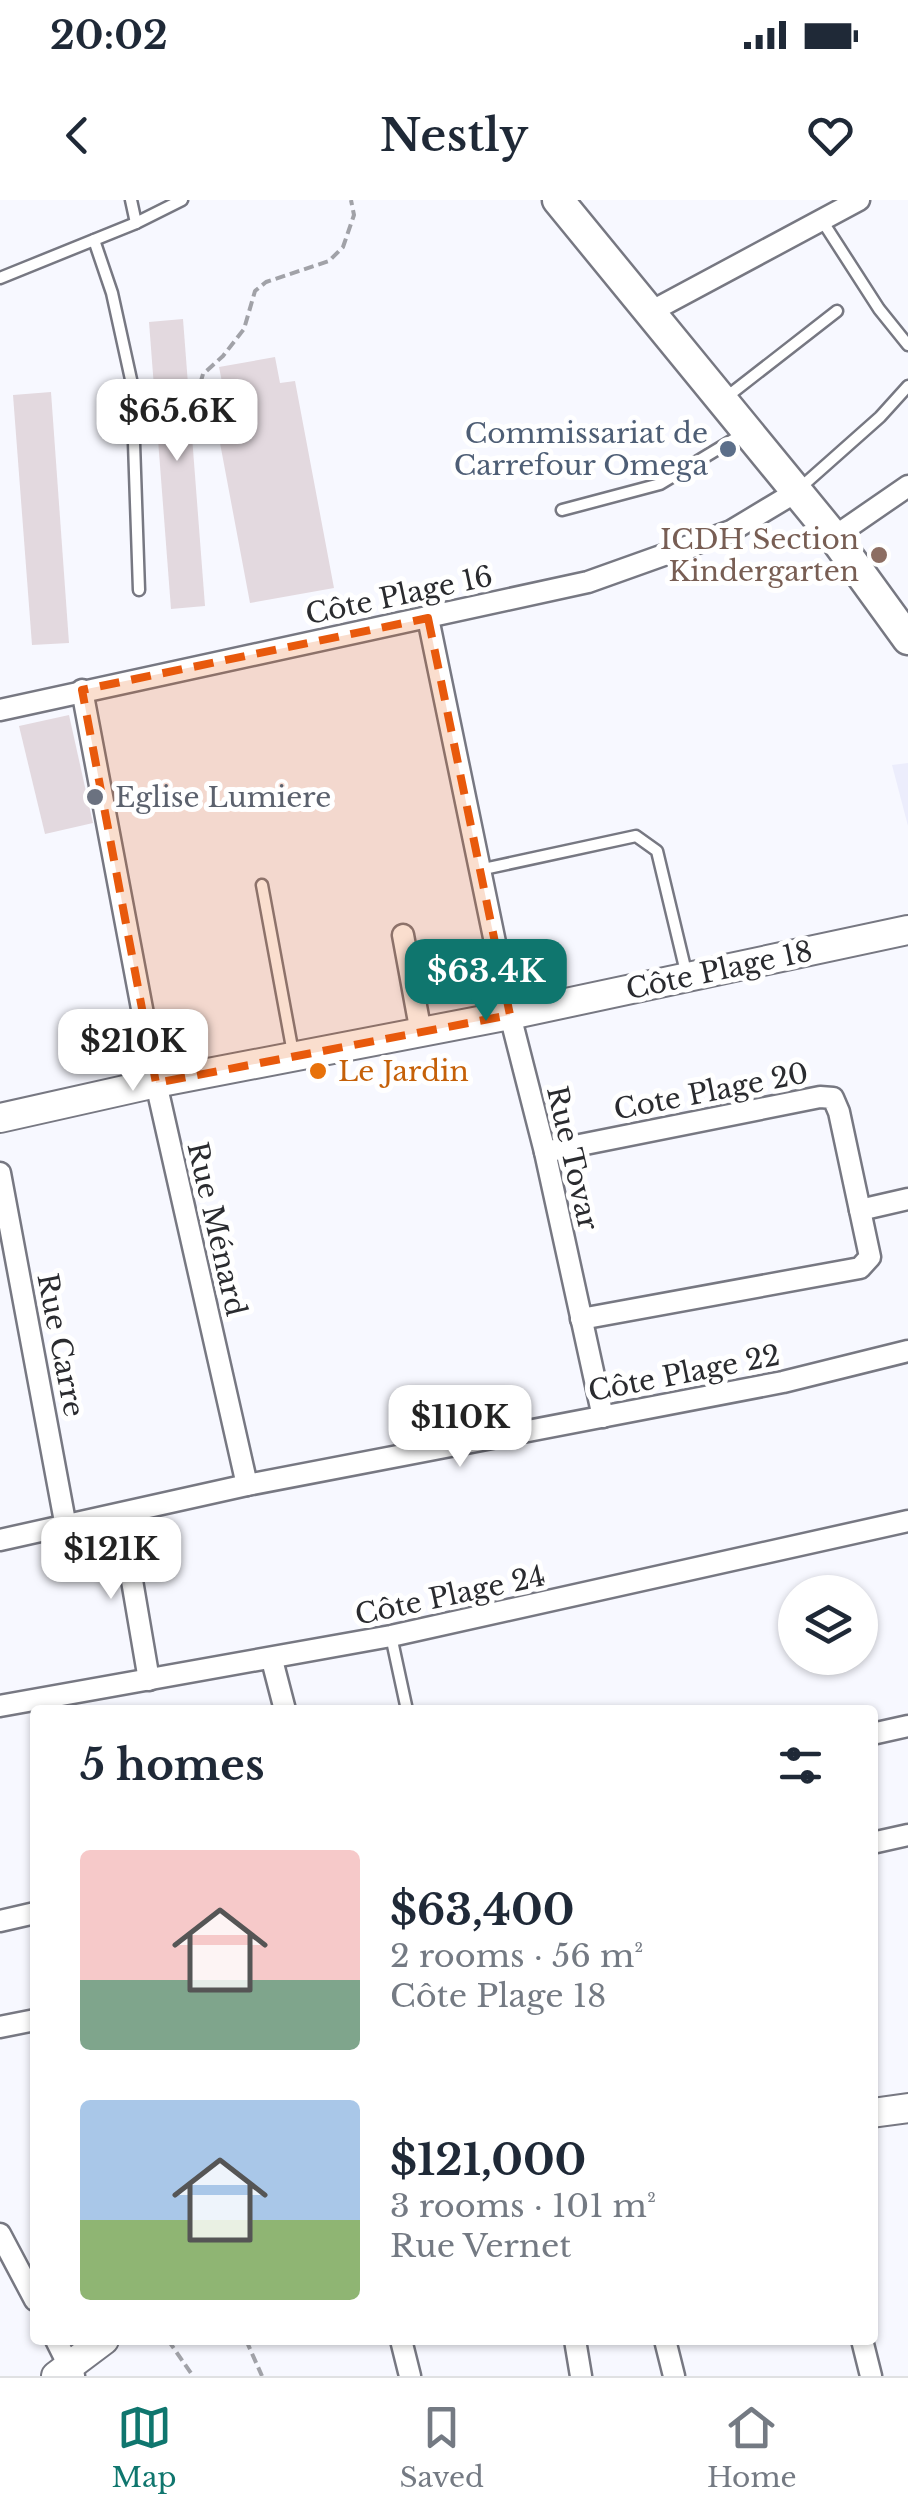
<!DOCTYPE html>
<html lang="en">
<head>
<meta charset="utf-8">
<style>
	body { margin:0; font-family:"Libre Baskerville",serif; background:#f2f2f3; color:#1f2937; height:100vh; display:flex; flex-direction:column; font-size:38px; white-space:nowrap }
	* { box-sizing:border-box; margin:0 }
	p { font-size:32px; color:#747a83 }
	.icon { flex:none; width:55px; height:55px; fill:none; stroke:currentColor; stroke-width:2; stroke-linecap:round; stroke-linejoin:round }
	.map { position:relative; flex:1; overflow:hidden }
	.side { position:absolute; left:30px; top:1505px; width:848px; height:640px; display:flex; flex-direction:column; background:#fff; border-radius:10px; box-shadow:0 2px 8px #0004 }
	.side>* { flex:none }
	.buttons { position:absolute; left:778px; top:1375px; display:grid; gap:20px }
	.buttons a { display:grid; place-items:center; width:100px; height:100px; border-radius:50%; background:#fff; box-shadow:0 2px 8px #0004; font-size:50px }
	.price { position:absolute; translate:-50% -85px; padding:0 22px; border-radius:20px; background:#fff; color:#222; font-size:32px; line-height:65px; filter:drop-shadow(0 2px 5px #0008) }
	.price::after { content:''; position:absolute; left:50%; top:60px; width:30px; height:22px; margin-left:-15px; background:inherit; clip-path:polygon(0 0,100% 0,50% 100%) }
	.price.current { background:#0f766e; color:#fff }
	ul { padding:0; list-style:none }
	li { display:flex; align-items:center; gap:30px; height:250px; padding:0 50px }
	li span { display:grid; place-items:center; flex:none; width:280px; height:200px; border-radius:10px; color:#555 }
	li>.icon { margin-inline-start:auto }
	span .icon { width:120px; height:120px; fill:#fffc; stroke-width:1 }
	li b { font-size:42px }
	h2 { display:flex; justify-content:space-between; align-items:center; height:120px; padding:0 50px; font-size:42px }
	.status { display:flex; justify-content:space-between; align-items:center; height:70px; padding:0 50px; background:#fff; direction:ltr }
	.status svg { height:28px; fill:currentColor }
	header { display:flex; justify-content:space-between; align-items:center; height:130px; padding:0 50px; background:#fff; font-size:45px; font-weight:600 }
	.menu { display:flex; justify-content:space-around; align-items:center; height:140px; border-top:2px solid #e0e1e3; background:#fff; font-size:28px; color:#747a83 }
	.menu a { display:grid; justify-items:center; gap:5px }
	.menu .current { color:#0f766e }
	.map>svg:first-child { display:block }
	.built { fill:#ecedfc }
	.building { fill:#e3d9df }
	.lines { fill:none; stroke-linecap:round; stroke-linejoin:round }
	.lane-casing { stroke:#777882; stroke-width:15 }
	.street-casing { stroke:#777882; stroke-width:25 }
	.secondary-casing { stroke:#777882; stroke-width:32 }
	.primary-casing { stroke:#777882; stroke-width:35 }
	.path { stroke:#a1a2a8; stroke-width:4; stroke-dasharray:10 5; stroke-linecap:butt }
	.lane { stroke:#fff; stroke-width:10 }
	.street { stroke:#fff; stroke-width:20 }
	.secondary { stroke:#fff; stroke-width:28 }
	.primary { stroke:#fff; stroke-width:30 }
	.marked { fill:#e8590c; fill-opacity:0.2; stroke:#e8590c; stroke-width:8; stroke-dasharray:20 12; stroke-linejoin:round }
	.service-dot { fill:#5c6f8a; stroke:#fff; stroke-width:4 }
	.education-dot { fill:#8d6e63; stroke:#fff; stroke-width:4 }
	.worship-dot { fill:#6b7280; stroke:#fff; stroke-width:4 }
	.food-dot { fill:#e8710a; stroke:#fff; stroke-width:4 }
	.labels { text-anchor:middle; stroke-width:10; stroke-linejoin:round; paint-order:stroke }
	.service-label { font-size:28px; fill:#4e5e75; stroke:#fff; text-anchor:end }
	.education-label { font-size:28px; fill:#785e54; stroke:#fff; text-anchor:end }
	.street-label { font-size:28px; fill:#2a2b2f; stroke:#fff }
	.worship-label { font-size:28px; fill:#5b616d; stroke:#fff; text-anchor:start }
	.food-label { font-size:28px; fill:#c56008; stroke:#fff; text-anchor:start }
</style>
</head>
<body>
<div class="status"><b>20:02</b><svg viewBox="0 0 49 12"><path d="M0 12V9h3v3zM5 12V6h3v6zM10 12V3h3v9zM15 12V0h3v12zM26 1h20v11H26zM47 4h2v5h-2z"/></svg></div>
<header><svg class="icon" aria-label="back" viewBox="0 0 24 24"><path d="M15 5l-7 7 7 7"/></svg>Nestly<svg class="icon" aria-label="heart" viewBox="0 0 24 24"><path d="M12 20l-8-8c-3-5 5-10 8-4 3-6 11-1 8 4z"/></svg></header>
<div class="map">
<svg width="908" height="2176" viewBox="0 0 908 2176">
	<rect width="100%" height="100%" fill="#f7f8ff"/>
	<polygon class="built" points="908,563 908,626 892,565"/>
	<g class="building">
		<polygon points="183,119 205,406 171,409 149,122"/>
		<polygon points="275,157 280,183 295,181 334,388 250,403 211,195 224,192 219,167"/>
		<polygon points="51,192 69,443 32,445 13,195"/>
		<polygon points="69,515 93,623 45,634 19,526"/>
	</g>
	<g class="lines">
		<g class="lane-casing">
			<g id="lane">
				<polyline points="131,0 136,23"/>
				<polyline points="821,19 879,109 908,145"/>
				<polyline points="94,40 112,93 132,184 139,390"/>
				<polyline points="0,78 136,23 182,0"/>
				<polyline points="724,199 837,111"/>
				<polyline points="800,288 880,217 908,186"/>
				<polyline points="562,310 660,284 746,232"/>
				<polyline points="479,670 636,636 657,651 687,776"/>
				<polyline points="262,685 293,853"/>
				<polyline points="391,1436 407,1510"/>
			</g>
		</g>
		<g class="street-casing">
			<g id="street">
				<polyline points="652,111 859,0"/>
				<polyline points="834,337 908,286"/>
				<polyline points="428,418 510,815 545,952 603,1217"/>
				<polyline points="82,490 156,883 247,1285"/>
				<polyline points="0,510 588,382 731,331 796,292"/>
				<polyline points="403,735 421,833"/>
				<polyline points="545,952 820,897 833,898 839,912 870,1057 860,1068 581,1119"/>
				<polyline points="0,973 66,1327"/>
				<polyline points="860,1010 908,999"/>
				<polyline points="121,1316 149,1480"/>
				<polyline points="0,1340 247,1285 783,1182 908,1151"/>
				<polyline points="272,1460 285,1510"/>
				<polyline points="0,1506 391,1436 908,1321"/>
				<polyline points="872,1534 908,1526"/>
				<polyline points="872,1643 908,1635"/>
				<polyline points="0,1721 35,1713"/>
				<polyline points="0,1827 35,1820"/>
				<polyline points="0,2034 35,2100"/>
				<polyline points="56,2140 74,2176"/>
				<polyline points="401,2140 410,2176"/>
				<polyline points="575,2140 581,2176"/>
				<polyline points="665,2140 674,2176"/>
				<polyline points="862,2140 871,2176"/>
			</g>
		</g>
		<g class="secondary-casing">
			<g id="secondary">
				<polyline points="0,918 156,883 510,815 908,730"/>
				<polyline points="872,1913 908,1908"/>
				<polyline points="56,2176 104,2140"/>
			</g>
		</g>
		<g class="primary-casing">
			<polyline id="primary" points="558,0 834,337 908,439"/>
		</g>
		<g class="path">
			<polyline points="196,198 203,174 223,156 244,129 255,91 266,82 329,61 343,47 354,15 351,0"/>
			<polyline points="168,2140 193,2176"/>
			<polyline points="246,2140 262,2176"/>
		</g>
		<use href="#lane" class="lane"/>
		<use href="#street" class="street"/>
		<use href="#secondary" class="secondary"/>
		<use href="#primary" class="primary"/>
	</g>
	<path class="marked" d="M 428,418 L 510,815 L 156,883 L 82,490 Z"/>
	<circle class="service-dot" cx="728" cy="249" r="10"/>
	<circle class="education-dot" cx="879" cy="355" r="10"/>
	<circle class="worship-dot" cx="95" cy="597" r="10"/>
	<circle class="food-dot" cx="318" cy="871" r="10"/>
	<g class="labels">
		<g class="service-label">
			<text x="708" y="243">Commissariat de<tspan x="708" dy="32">Carrefour Omega</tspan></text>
		</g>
		<g class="education-label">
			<text x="859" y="349">ICDH Section<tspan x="859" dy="32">Kindergarten</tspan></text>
		</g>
		<g class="street-label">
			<text transform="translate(399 395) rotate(-12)" y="10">Côte Plage 16</text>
			<text transform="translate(719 770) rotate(-12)" y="10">Côte Plage 18</text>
			<text transform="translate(711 891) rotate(-11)" y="10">Cote Plage 20</text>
			<text transform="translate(573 958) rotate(77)" y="10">Rue Tovar</text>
			<text transform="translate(217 1029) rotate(77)" y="10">Rue Ménard</text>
			<text transform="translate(61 1145) rotate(79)" y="10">Rue Carre</text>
			<text transform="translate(684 1173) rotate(-11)" y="10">Côte Plage 22</text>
			<text transform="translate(450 1395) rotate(-12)" y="10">Côte Plage 24</text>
		</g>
		<g class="worship-label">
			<text x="115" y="607">Eglise Lumiere</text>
		</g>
		<g class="food-label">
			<text x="338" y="881">Le Jardin</text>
		</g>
	</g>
</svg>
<div class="buttons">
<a><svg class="icon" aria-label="layers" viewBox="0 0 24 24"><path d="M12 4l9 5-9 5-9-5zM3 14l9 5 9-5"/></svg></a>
</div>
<b class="price" style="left:177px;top:264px">$65.6K</b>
<b class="price current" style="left:486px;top:824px">$63.4K</b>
<b class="price" style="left:133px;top:894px">$210K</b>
<b class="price" style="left:460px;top:1270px">$110K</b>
<b class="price" style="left:111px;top:1402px">$121K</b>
<section class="side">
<h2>5 homes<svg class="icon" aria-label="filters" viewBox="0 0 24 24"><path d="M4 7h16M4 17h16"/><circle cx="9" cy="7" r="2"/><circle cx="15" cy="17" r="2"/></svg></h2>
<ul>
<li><span style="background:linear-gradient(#f6c9c9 65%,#7fa58c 0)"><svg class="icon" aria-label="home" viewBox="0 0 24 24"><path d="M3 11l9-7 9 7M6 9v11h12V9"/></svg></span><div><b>$63,400</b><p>2 rooms · 56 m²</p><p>Côte Plage 18</p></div></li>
<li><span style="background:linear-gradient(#a9c7e8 60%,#8fb573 0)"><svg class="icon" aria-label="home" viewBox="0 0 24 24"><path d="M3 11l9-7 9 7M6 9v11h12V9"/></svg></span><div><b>$121,000</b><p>3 rooms · 101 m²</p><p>Rue Vernet</p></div></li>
</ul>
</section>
</div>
<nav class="menu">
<a class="current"><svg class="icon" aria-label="map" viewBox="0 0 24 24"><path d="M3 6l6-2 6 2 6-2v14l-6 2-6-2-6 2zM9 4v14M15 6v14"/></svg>Map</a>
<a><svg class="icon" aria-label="saved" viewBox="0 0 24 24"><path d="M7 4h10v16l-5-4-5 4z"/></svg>Saved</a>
<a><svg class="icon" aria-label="home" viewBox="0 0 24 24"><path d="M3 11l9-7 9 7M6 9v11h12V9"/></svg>Home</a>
</nav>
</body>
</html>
